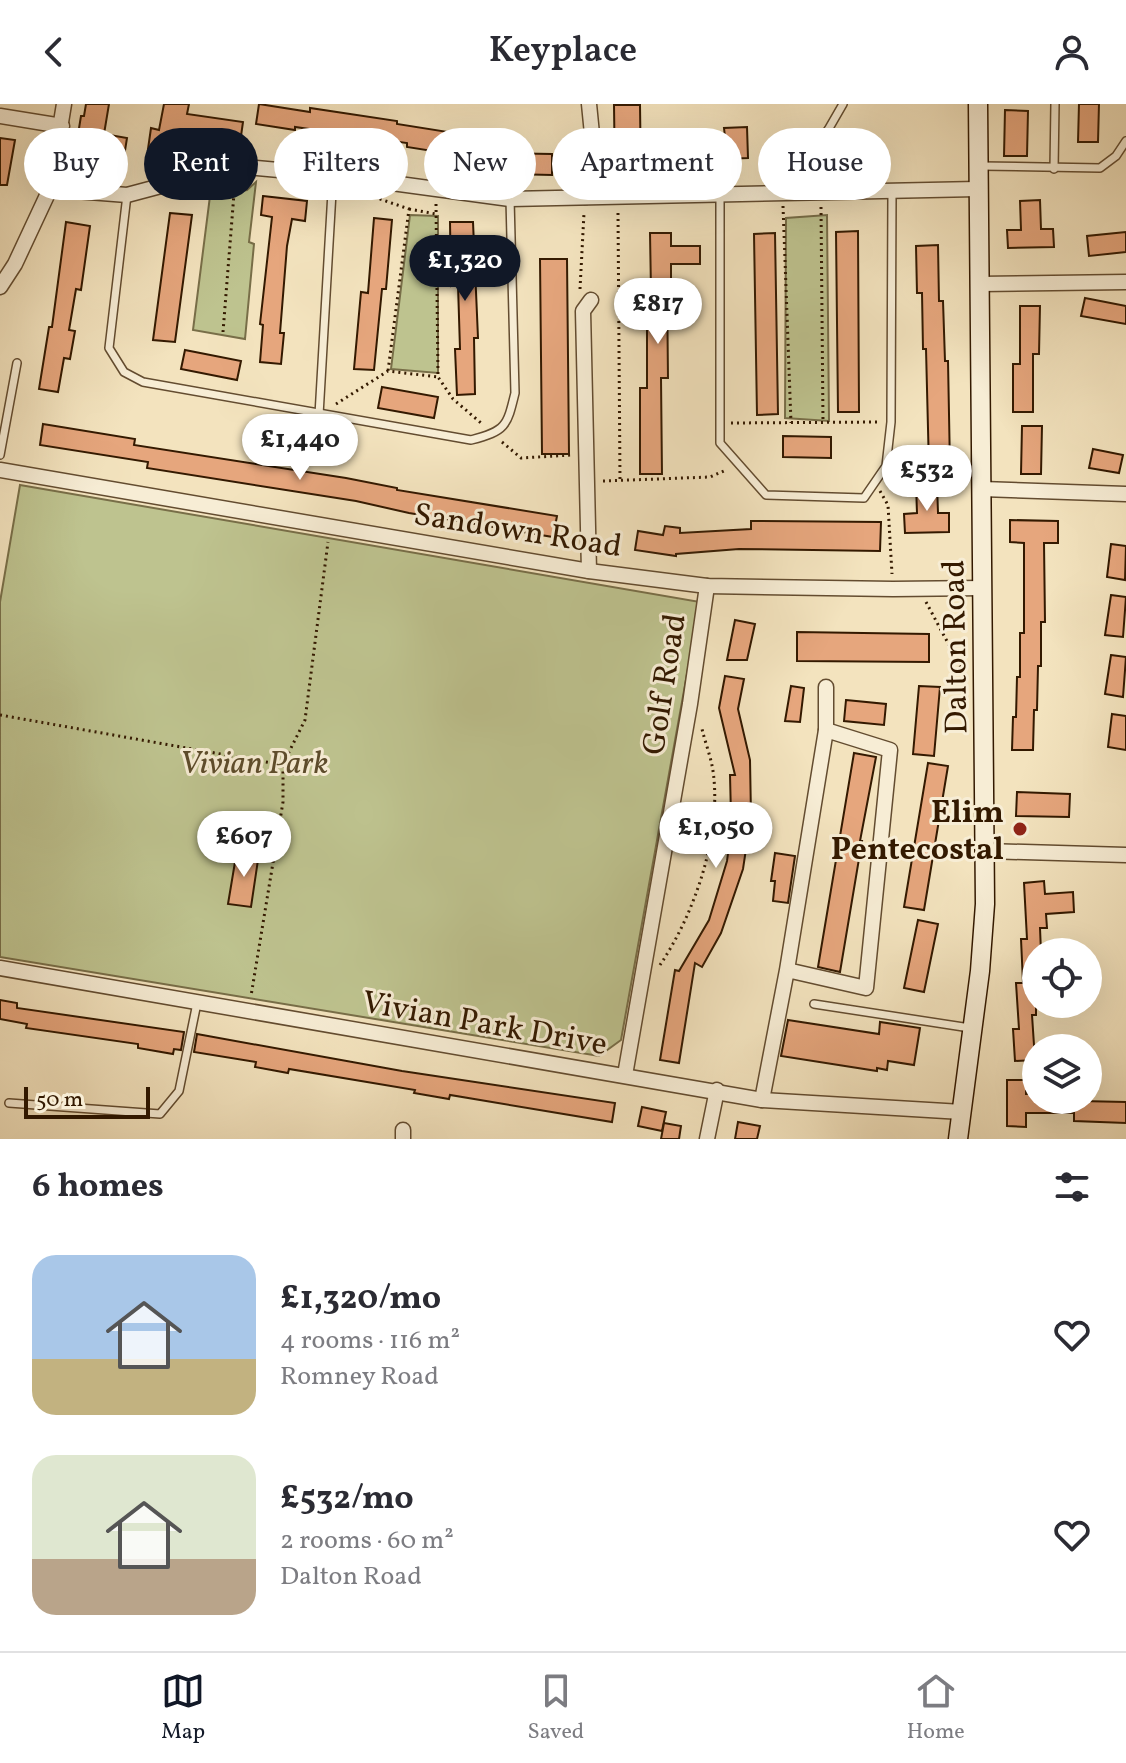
<!DOCTYPE html>
<html lang="en">
<head>
<meta charset="utf-8">
<style>
	body { margin:0; font-family:Vollkorn,serif; background:#f7f7f7; color:#2b2b33; height:100vh; display:flex; flex-direction:column; font-size:30px; white-space:nowrap }
	* { box-sizing:border-box; margin:0 }
	p { font-size:26px; color:#7c7c81 }
	.icon { flex:none; width:44px; height:44px; fill:none; stroke:currentColor; stroke-width:2; stroke-linecap:round; stroke-linejoin:round }
	.map { position:relative; height:1035px; overflow:hidden }
	.sheet { display:flex; flex-direction:column; background:#fff; flex:1 }
	.sheet>* { flex:none }
	.banner { position:absolute; left:24px; top:24px; width:1078px; height:72px; display:flex; gap:16px }
	.fabs { position:absolute; left:1022px; top:834px; display:grid; gap:16px }
	.fabs a { display:grid; place-items:center; width:80px; height:80px; border-radius:50%; background:#fff; box-shadow:0 8px 32px #0002; font-size:40px }
	.scale { position:absolute; left:24px; bottom:20px; width:126px; box-sizing:border-box; padding-left:8px; border:4px solid #331900; border-top:0; font-size:22px; line-height:28px; white-space:nowrap; color:#331900; -webkit-text-stroke:6px #f7edd5; paint-order:stroke }
	.price { position:absolute; translate:-50% -68px; padding:0 18px; border-radius:28px; background:#fff; color:#222; font-size:26px; line-height:52px; filter:drop-shadow(0 2px 4px #0008) }
	.price::after { content:''; position:absolute; left:50%; top:48px; width:24px; height:18px; margin-left:-12px; background:inherit; clip-path:polygon(0 0,100% 0,50% 100%) }
	.price.selected { background:#111827; color:#fff }
	ul { padding:0; list-style:none }
	li { display:flex; align-items:center; gap:24px; height:200px; padding:0 32px }
	li span { display:grid; place-items:center; flex:none; width:224px; height:160px; border-radius:24px; color:#555 }
	li>.icon { margin-inline-start:auto }
	span .icon { width:96px; height:96px; fill:#fffc; stroke-width:1 }
	li b { font-size:34px }
	h2 { display:flex; justify-content:space-between; align-items:center; height:96px; padding:0 32px; font-size:34px }
	.chip { padding:0 28px; border-radius:36px; background:#fff; box-shadow:0 8px 32px #0002; font-size:28px; line-height:72px }
	.chip.selected { background:#111827; color:#fff }
	header { display:flex; justify-content:space-between; align-items:center; height:104px; padding:0 32px; background:#fff; font-size:36px; font-weight:600 }
	.tab-bar { display:flex; justify-content:space-around; align-items:center; height:112px; border-top:2px solid #e1e1e2; background:#fff; font-size:22px; color:#7c7c81 }
	.tab-bar a { display:grid; justify-items:center; gap:4px }
	.tab-bar .selected { color:#111827 }
	.map>svg:first-child { display:block }
	.green { fill:#bec38f; stroke:#786e48; stroke-width:2 }
	.building { fill:#e6a67d; stroke:#331900; stroke-width:2 }
	.lines { fill:none; stroke-linecap:round; stroke-linejoin:round }
	.lane-casing { stroke:#634c30; stroke-width:10 }
	.street-casing { stroke:#634c30; stroke-width:17 }
	.secondary-casing { stroke:#331900; stroke-width:21 }
	.path { stroke:#331900; stroke-width:3; stroke-dasharray:2 4; stroke-linecap:butt }
	.lane { stroke:#f7edd5; stroke-width:7 }
	.street { stroke:#f7edd5; stroke-width:14 }
	.secondary { stroke:#f7edd5; stroke-width:18 }
	.poi-dot { fill:#8f2418; stroke:#f7edd5; stroke-width:3 }
	.labels { text-anchor:middle; stroke-width:6; stroke-linejoin:round; paint-order:stroke }
	.street-label { font-size:32px; fill:#331900; stroke:#f7edd5 }
	.park-label { font-size:32px; font-style:italic; fill:#5d4c2b; stroke:#f7edd5 }
	.poi-label { font-size:32px; font-weight:bold; fill:#331900; stroke:#f7edd5; text-anchor:end }
</style>
</head>
<body>
<header><svg class="icon" aria-label="back" viewBox="0 0 24 24"><path d="M15 5l-7 7 7 7"/></svg>Keyplace<svg class="icon" aria-label="person" viewBox="0 0 24 24"><circle cx="12" cy="8" r="4"/><path d="M4 21q1-7 8-7t8 7"/></svg></header>
<div class="map">
<svg width="1126" height="1035" viewBox="0 0 1126 1035">
	<rect width="100%" height="100%" fill="#f3e3be"/>
	<filter id="stains"><feTurbulence type="fractalNoise" baseFrequency=".0025" numOctaves="4"/><feColorMatrix values="0 0 0 0 .2 0 0 0 0 .09 0 0 0 0 .02 0 0 0 .5 -.17"/></filter>
	<radialGradient id="worn" r=".72"><stop offset=".6" stop-color="#630" stop-opacity="0"/><stop offset="1" stop-color="#630" stop-opacity=".3"/></radialGradient>
	<g class="green">
		<polygon points="256,78 249,138 254,140 245,235 193,226 210,92 247,86"/>
		<polygon points="410,111 438,112 438,269 391,265"/>
		<polygon points="827,111 829,317 785,314 786,114"/>
		<polygon points="20,381 700,498 621,936 599,952 0,853 0,498"/>
	</g>
	<g class="building">
		<polygon points="86,0 109,0 104,30 127,34 124,53 94,49 92,64 73,61 81,12 84,12"/>
		<polygon points="164,0 189,0 187,10 243,18 240,39 190,31 187,51 148,45 151,24 159,26"/>
		<polygon points="259,0 310,8 310,4 397,17 397,20 448,28 448,33 499,41 498,49 552,50 552,71 510,70 510,63 457,55 458,51 407,43 407,39 295,23 295,26 256,20"/>
		<polygon points="1079,0 1099,0 1098,38 1078,38"/>
		<polygon points="614,1 640,1 641,75 615,76"/>
		<polygon points="1005,6 1028,7 1027,52 1004,52"/>
		<polygon points="747,23 748,54 720,55 720,58 683,58 683,33 725,33 724,24"/>
		<polygon points="0,34 15,36 7,81 0,81"/>
		<polygon points="263,92 307,97 305,117 292,115 287,142 280,229 284,229 281,260 260,258 263,221 260,220 272,113 261,111"/>
		<polygon points="1040,96 1041,125 1053,125 1054,143 1008,144 1007,126 1021,126 1020,97"/>
		<polygon points="170,109 192,111 175,238 153,236"/>
		<polygon points="374,114 392,116 386,185 382,185 374,266 354,265 361,188 368,189"/>
		<polygon points="66,118 90,122 81,186 76,185 69,226 75,227 70,255 64,254 58,288 39,285 49,223 52,223"/>
		<polygon points="450,118 473,118 478,234 474,234 475,290 457,291 455,245 460,245 458,181 451,182"/>
		<polygon points="858,127 859,308 838,308 836,128"/>
		<polygon points="1126,128 1126,148 1089,152 1087,132"/>
		<polygon points="650,129 671,129 671,142 700,142 700,160 671,160 671,176 667,177 668,274 661,274 662,370 640,370 640,284 647,284 647,187 651,187"/>
		<polygon points="775,129 778,310 757,311 754,130"/>
		<polygon points="938,141 939,197 943,197 945,257 948,257 950,363 929,364 926,245 923,245 922,189 917,189 916,142"/>
		<polygon points="540,155 567,155 569,350 542,350"/>
		<polygon points="1085,194 1126,202 1126,220 1081,212"/>
		<polygon points="1020,202 1040,202 1039,250 1033,250 1033,308 1013,308 1013,260 1020,260"/>
		<polygon points="185,246 241,257 237,276 181,265"/>
		<polygon points="382,283 438,293 434,314 378,304"/>
		<polygon points="43,320 135,335 134,341 346,374 397,384 397,386 557,412 553,433 409,409 356,397 147,364 148,358 40,341"/>
		<polygon points="1022,322 1042,322 1041,370 1021,370"/>
		<polygon points="783,332 831,333 831,354 783,353"/>
		<polygon points="1093,345 1123,351 1119,369 1089,364"/>
		<polygon points="916,380 937,380 938,409 949,409 949,428 905,429 904,410 917,409"/>
		<polygon points="1010,416 1058,417 1058,439 1044,439 1045,518 1041,518 1041,562 1038,562 1037,606 1034,606 1033,646 1012,646 1013,613 1016,613 1017,573 1020,573 1020,529 1024,529 1024,439 1010,438"/>
		<polygon points="751,417 881,418 880,447 739,445 676,450 676,452 635,446 638,427 663,431 665,422 680,424 680,429 751,425"/>
		<polygon points="1111,440 1126,442 1125,476 1107,473"/>
		<polygon points="1111,491 1126,493 1123,533 1105,531"/>
		<polygon points="735,516 755,520 747,556 727,556"/>
		<polygon points="797,528 929,530 929,558 797,557"/>
		<polygon points="1111,551 1126,553 1123,593 1105,590"/>
		<polygon points="725,572 744,575 738,605 750,656 751,712 743,765 721,829 702,863 695,859 679,959 660,956 675,866 679,867 709,816 727,757 733,712 731,712 730,671 735,671 719,604"/>
		<polygon points="791,582 804,584 800,618 785,617"/>
		<polygon points="919,582 940,583 934,652 913,650"/>
		<polygon points="846,596 886,600 884,621 844,617"/>
		<polygon points="1112,610 1126,612 1126,646 1108,643"/>
		<polygon points="854,649 876,653 860,737 862,737 840,868 818,863"/>
		<polygon points="928,659 948,662 924,806 904,803"/>
		<polygon points="1017,688 1070,690 1069,713 1016,712"/>
		<polygon points="237,746 259,749 251,803 228,800"/>
		<polygon points="775,749 795,752 788,799 773,797 775,777 771,777"/>
		<polygon points="1044,777 1045,790 1073,788 1074,808 1046,810 1047,824 1040,824 1041,848 1036,848 1036,911 1032,911 1035,956 1015,957 1013,925 1019,925 1016,879 1023,879 1021,835 1027,835 1024,779"/>
		<polygon points="918,816 938,820 924,888 904,884"/>
		<polygon points="0,896 17,899 17,904 184,928 181,946 174,945 173,950 138,944 138,940 26,924 27,920 0,915"/>
		<polygon points="788,916 879,930 880,918 920,924 914,961 888,957 887,966 877,964 877,967 781,952"/>
		<polygon points="197,930 402,967 615,999 612,1018 450,991 449,995 414,989 415,986 289,965 288,969 255,963 256,958 194,948"/>
		<polygon points="1007,976 1026,976 1026,990 1036,990 1036,996 1126,998 1126,1019 1074,1017 1074,1009 1026,1009 1026,1023 1007,1022"/>
		<polygon points="642,1003 666,1008 662,1027 638,1022"/>
		<polygon points="738,1018 760,1022 757,1035 735,1035"/>
		<polygon points="664,1019 681,1022 679,1035 661,1035"/>
	</g>
	<g class="lines">
		<g class="lane-casing">
			<g id="lane">
				<path d="M 828,26 C 854,44 860,53 860,86"/>
				<polyline points="981,62 1100,64 1116,52 1126,37"/>
				<polyline points="1054,65 1055,0"/>
				<polyline points="792,89 795,64 828,26 843,0"/>
				<path d="M 127,91 L 109,244 L 124,268 L 143,278 L 471,336 C 506,327 507,322 515,289 L 510,95"/>
				<polyline points="720,92 720,339 766,391 864,394 886,362 891,318 892,88"/>
				<polyline points="319,311 333,71"/>
				<polyline points="0,351 17,259"/>
				<polyline points="814,900 970,924"/>
				<polyline points="9,999 160,1010 179,987 197,899"/>
			</g>
		</g>
		<g class="street-casing">
			<g id="street">
				<polyline points="0,12 62,22"/>
				<polyline points="50,85 127,91 236,62 333,71 510,95 977,85"/>
				<polyline points="585,93 592,30 589,0"/>
				<polyline points="980,180 1126,178"/>
				<polyline points="0,183 15,160 50,85 64,0"/>
				<polyline points="0,366 589,467 707,482 893,485 983,484"/>
				<polyline points="982,385 1126,390"/>
				<polyline points="589,467 583,207 591,196"/>
				<polyline points="826,626 826,583"/>
				<polyline points="986,747 1126,751"/>
				<polyline points="0,864 762,996 962,1008"/>
				<polyline points="625,971 690,600 707,482"/>
				<polyline points="762,996 787,866 826,626 890,646 866,884 787,866"/>
				<polyline points="403,1026 403,1035"/>
				<polyline points="707,1035 717,986"/>
			</g>
		</g>
		<g class="secondary-casing">
			<polyline id="secondary" points="958,1035 980,867 985,800 978,0"/>
		</g>
		<g class="path">
			<polyline points="374,93 409,105 388,267"/>
			<polyline points="436,100 438,273 453,295 481,319"/>
			<polyline points="783,102 791,319"/>
			<polyline points="821,103 823,318"/>
			<polyline points="409,105 436,110"/>
			<polyline points="618,109 620,377"/>
			<polyline points="580,185 584,109"/>
			<polyline points="223,228 235,77"/>
			<polyline points="336,300 388,267 438,273"/>
			<polyline points="731,319 880,318"/>
			<polyline points="502,338 521,354 572,351"/>
			<polyline points="603,377 710,373 726,366"/>
			<polyline points="880,387 888,401 892,470"/>
			<polyline points="926,498 964,569"/>
			<polyline points="0,611 283,661 283,698 251,892"/>
			<polyline points="283,660 305,616 328,438"/>
			<path d="M 660,861 C 695,809 722,730 713,667 C 711,653 705,638 702,625"/>
		</g>
		<use href="#lane" class="lane"/>
		<use href="#street" class="street"/>
		<use href="#secondary" class="secondary"/>
	</g>
	<circle class="poi-dot" cx="1020" cy="725" r="8"/>
	<g class="labels">
		<g class="street-label">
			<text transform="translate(518 425) rotate(9)" y="11">Sandown Road</text>
			<text transform="translate(954 543) rotate(-91)" y="11">Dalton Road</text>
			<text transform="translate(663 580) rotate(-81)" y="11">Golf Road</text>
			<text transform="translate(485 918) rotate(10)" y="11">Vivian Park Drive</text>
		</g>
		<g class="park-label">
			<text x="254" y="669">Vivian Park</text>
		</g>
		<g class="poi-label">
			<text x="1004" y="718">Elim<tspan x="1004" dy="37">Pentecostal</tspan></text>
		</g>
	</g>
	<rect width="100%" height="100%" filter="url(#stains)"/>
	<rect width="100%" height="100%" fill="url(#worn)"/>
</svg>
<div class="fabs">
<a><svg class="icon" aria-label="locate" viewBox="0 0 24 24"><circle cx="12" cy="12" r="6"/><path d="M12 2v4M12 18v4M2 12h4M18 12h4"/></svg></a>
<a><svg class="icon" aria-label="layers" viewBox="0 0 24 24"><path d="M12 4l9 5-9 5-9-5zM3 14l9 5 9-5"/></svg></a>
</div>
<div class="scale">50 m</div>
<b class="price selected" style="left:465px;top:199px">£1,320</b>
<b class="price" style="left:658px;top:242px">£817</b>
<b class="price" style="left:300px;top:378px">£1,440</b>
<b class="price" style="left:927px;top:409px">£532</b>
<b class="price" style="left:716px;top:766px">£1,050</b>
<b class="price" style="left:244px;top:775px">£607</b>
<div class="banner">
<a class="chip">Buy</a>
<a class="chip selected">Rent</a>
<a class="chip">Filters</a>
<a class="chip">New</a>
<a class="chip">Apartment</a>
<a class="chip">House</a>
</div>
</div>
<section class="sheet">
<h2>6 homes<svg class="icon" aria-label="filters" viewBox="0 0 24 24"><path d="M4 7h16M4 17h16"/><circle cx="9" cy="7" r="2"/><circle cx="15" cy="17" r="2"/></svg></h2>
<ul>
<li><span style="background:linear-gradient(#a9c7e8 65%,#c2b280 0)"><svg class="icon" aria-label="home" viewBox="0 0 24 24"><path d="M3 11l9-7 9 7M6 9v11h12V9"/></svg></span><div><b>£1,320/mo</b><p>4 rooms · 116 m²</p><p>Romney Road</p></div><svg class="icon" aria-label="heart" viewBox="0 0 24 24"><path d="M12 20l-8-8c-3-5 5-10 8-4 3-6 11-1 8 4z"/></svg></li>
<li><span style="background:linear-gradient(#dfe7d0 65%,#b9a48a 0)"><svg class="icon" aria-label="home" viewBox="0 0 24 24"><path d="M3 11l9-7 9 7M6 9v11h12V9"/></svg></span><div><b>£532/mo</b><p>2 rooms · 60 m²</p><p>Dalton Road</p></div><svg class="icon" aria-label="heart" viewBox="0 0 24 24"><path d="M12 20l-8-8c-3-5 5-10 8-4 3-6 11-1 8 4z"/></svg></li>
</ul>
</section>
<nav class="tab-bar">
<a class="selected"><svg class="icon" aria-label="map" viewBox="0 0 24 24"><path d="M3 6l6-2 6 2 6-2v14l-6 2-6-2-6 2zM9 4v14M15 6v14"/></svg>Map</a>
<a><svg class="icon" aria-label="saved" viewBox="0 0 24 24"><path d="M7 4h10v16l-5-4-5 4z"/></svg>Saved</a>
<a><svg class="icon" aria-label="home" viewBox="0 0 24 24"><path d="M3 11l9-7 9 7M6 9v11h12V9"/></svg>Home</a>
</nav>
</body>
</html>
